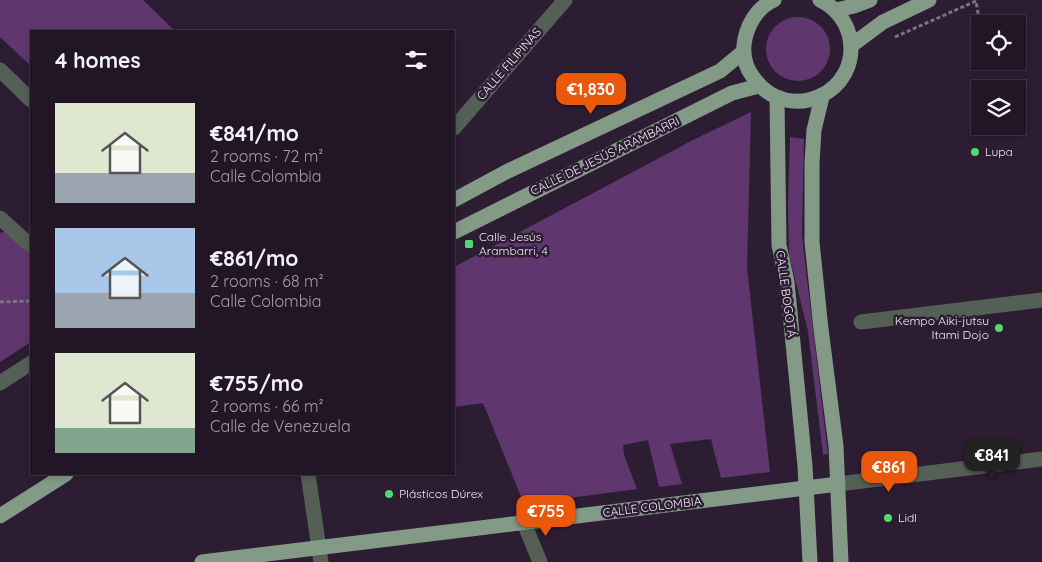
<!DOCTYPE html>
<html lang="en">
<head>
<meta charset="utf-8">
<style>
	body { margin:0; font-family:Quicksand,sans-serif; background:#2e2332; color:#f1f3f6; height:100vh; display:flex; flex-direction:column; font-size:19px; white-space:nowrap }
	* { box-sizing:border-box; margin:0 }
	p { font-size:16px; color:#a29fa7 }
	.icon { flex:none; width:28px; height:28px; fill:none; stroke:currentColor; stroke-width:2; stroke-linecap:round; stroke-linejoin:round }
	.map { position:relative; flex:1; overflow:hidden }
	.panel { position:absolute; left:30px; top:30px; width:425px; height:445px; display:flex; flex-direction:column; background:#221626; border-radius:0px; box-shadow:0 2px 8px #0003,0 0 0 1px #3f3543 }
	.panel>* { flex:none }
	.tools { position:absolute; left:971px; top:15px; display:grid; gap:10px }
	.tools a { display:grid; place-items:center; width:55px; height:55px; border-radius:0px; background:#221626; box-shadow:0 2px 8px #0003,0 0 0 1px #3f3543; font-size:25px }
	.price { position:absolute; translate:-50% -42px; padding:0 11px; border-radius:10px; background:#ea580c; color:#fff; font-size:16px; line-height:32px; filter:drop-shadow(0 1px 2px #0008) }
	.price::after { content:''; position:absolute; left:50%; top:30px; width:15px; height:11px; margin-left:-8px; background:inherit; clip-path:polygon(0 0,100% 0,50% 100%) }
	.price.current { background:#222; color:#fff }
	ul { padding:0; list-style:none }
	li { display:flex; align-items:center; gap:15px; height:125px; padding:0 25px }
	li span { display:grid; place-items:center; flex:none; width:140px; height:100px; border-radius:0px; color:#555 }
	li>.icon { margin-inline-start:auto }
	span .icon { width:60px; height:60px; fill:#fffc; stroke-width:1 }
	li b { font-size:21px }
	h2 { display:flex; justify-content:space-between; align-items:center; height:60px; padding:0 25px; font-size:21px }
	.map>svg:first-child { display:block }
	.green { fill:#60366e }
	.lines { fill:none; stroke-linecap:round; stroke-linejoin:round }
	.path { stroke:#7e7184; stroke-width:3; stroke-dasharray:4 2.5; stroke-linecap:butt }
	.minor { stroke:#545f56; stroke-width:15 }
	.major { stroke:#839a87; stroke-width:15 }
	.poi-dot { fill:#51d674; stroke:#2d1d33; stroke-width:2 }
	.labels { text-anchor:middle; stroke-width:5; stroke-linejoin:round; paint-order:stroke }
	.street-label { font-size:12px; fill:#f2e8f7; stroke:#2d1d33 }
	.poi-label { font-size:12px; fill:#f2e8f7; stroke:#2d1d33; text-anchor:start }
</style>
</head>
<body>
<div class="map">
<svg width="1042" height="562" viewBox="0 0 1042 562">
	<rect width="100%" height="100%" fill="#2d1d33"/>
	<g class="green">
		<polygon points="0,0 143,0 175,31 31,31 31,66 0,37"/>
		<circle cx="798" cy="49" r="32"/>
		<polygon points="751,112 747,268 770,472 721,478 711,439 670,444 682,484 659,487 648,440 623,445 624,455 637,489 524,504 483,403 454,407 454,267 693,140"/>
		<polygon points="790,137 804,139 802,233 804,254 828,454 823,455 808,331 789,255 788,204"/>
		<polygon points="5,231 31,256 31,342 0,362 0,233"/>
	</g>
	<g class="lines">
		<g class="path">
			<polyline points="895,37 976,1 980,24"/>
			<polyline points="984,61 985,68"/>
			<polyline points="0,302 31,301"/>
		</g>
		<g class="minor">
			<polyline points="0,70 31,100"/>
			<polyline points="454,128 565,0"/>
			<polyline points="0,218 31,246"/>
			<polyline points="861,322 1042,300"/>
			<polyline points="0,383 31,363"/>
			<polyline points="308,474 321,562"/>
			<polyline points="838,484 1042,459"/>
			<polyline points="524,523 540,562"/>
		</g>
		<g class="major">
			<path d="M 774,0 C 756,8 746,27 744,45 C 743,57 746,68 753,77 C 787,127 864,93 849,34 C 845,20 834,6 820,0"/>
			<polyline points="836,10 854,6 870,0"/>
			<polyline points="852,45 883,22 929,0"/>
			<polyline points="822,97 814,130 812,163 812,242 821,329 836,446 841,562"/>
			<polyline points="777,98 779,245 787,282 805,466 810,562"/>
			<polyline points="454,200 506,172 720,71 743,52"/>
			<polyline points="454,232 732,93 759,86"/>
			<polyline points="0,516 66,474"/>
			<polyline points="202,562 838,484"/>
		</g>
	</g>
	<g class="poi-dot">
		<circle cx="975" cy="152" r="5"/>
		<rect x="464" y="239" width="10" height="10" rx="2.5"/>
		<circle cx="999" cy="328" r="5"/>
		<circle cx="389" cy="494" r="5"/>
		<circle cx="888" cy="518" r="5"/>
	</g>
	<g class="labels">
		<g class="street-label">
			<text transform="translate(509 64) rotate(-49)" y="4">CALLE FILIPINAS</text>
			<text transform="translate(605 156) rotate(-26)" y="4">CALLE DE JESÚS ARAMBARRI</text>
			<text transform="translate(786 294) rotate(82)" y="4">CALLE BOGOTÁ</text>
			<text transform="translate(652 507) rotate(-7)" y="4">CALLE COLOMBIA</text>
		</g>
		<g class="poi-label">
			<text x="985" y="156">Lupa</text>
			<text x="479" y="241">Calle Jesús<tspan x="479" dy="14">Arambarri, 4</tspan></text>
			<text x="989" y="325" text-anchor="end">Kempo Aiki-jutsu<tspan x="989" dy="14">Itami Dojo</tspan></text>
			<text x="399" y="498">Plásticos Dúrex</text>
			<text x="898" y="522">Lidl</text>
		</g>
	</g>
</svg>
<div class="tools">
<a><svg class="icon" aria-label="locate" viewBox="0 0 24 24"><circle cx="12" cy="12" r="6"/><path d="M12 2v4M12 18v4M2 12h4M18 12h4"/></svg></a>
<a><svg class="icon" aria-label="layers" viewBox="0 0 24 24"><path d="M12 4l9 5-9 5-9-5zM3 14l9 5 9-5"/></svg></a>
</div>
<b class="price" style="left:591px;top:115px">€1,830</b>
<b class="price current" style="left:992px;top:481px">€841</b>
<b class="price" style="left:889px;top:493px">€861</b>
<b class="price" style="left:546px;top:537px">€755</b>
<section class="panel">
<h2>4 homes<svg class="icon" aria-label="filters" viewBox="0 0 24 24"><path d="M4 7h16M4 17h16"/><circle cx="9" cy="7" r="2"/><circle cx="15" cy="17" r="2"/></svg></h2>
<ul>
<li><span style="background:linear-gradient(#dfe7d0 70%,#9aa5b1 0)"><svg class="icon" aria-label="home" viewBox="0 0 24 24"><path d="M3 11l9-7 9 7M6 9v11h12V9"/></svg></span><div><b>€841/mo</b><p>2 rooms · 72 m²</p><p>Calle Colombia</p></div></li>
<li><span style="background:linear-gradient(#a9c7e8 65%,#9aa5b1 0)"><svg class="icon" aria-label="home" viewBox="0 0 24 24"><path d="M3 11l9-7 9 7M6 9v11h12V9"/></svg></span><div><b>€861/mo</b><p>2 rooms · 68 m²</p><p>Calle Colombia</p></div></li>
<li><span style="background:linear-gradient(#dfe7d0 75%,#7fa58c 0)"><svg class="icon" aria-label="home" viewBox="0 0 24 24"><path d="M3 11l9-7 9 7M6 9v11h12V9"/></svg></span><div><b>€755/mo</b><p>2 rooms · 66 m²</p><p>Calle de Venezuela</p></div></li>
</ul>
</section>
</div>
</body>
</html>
